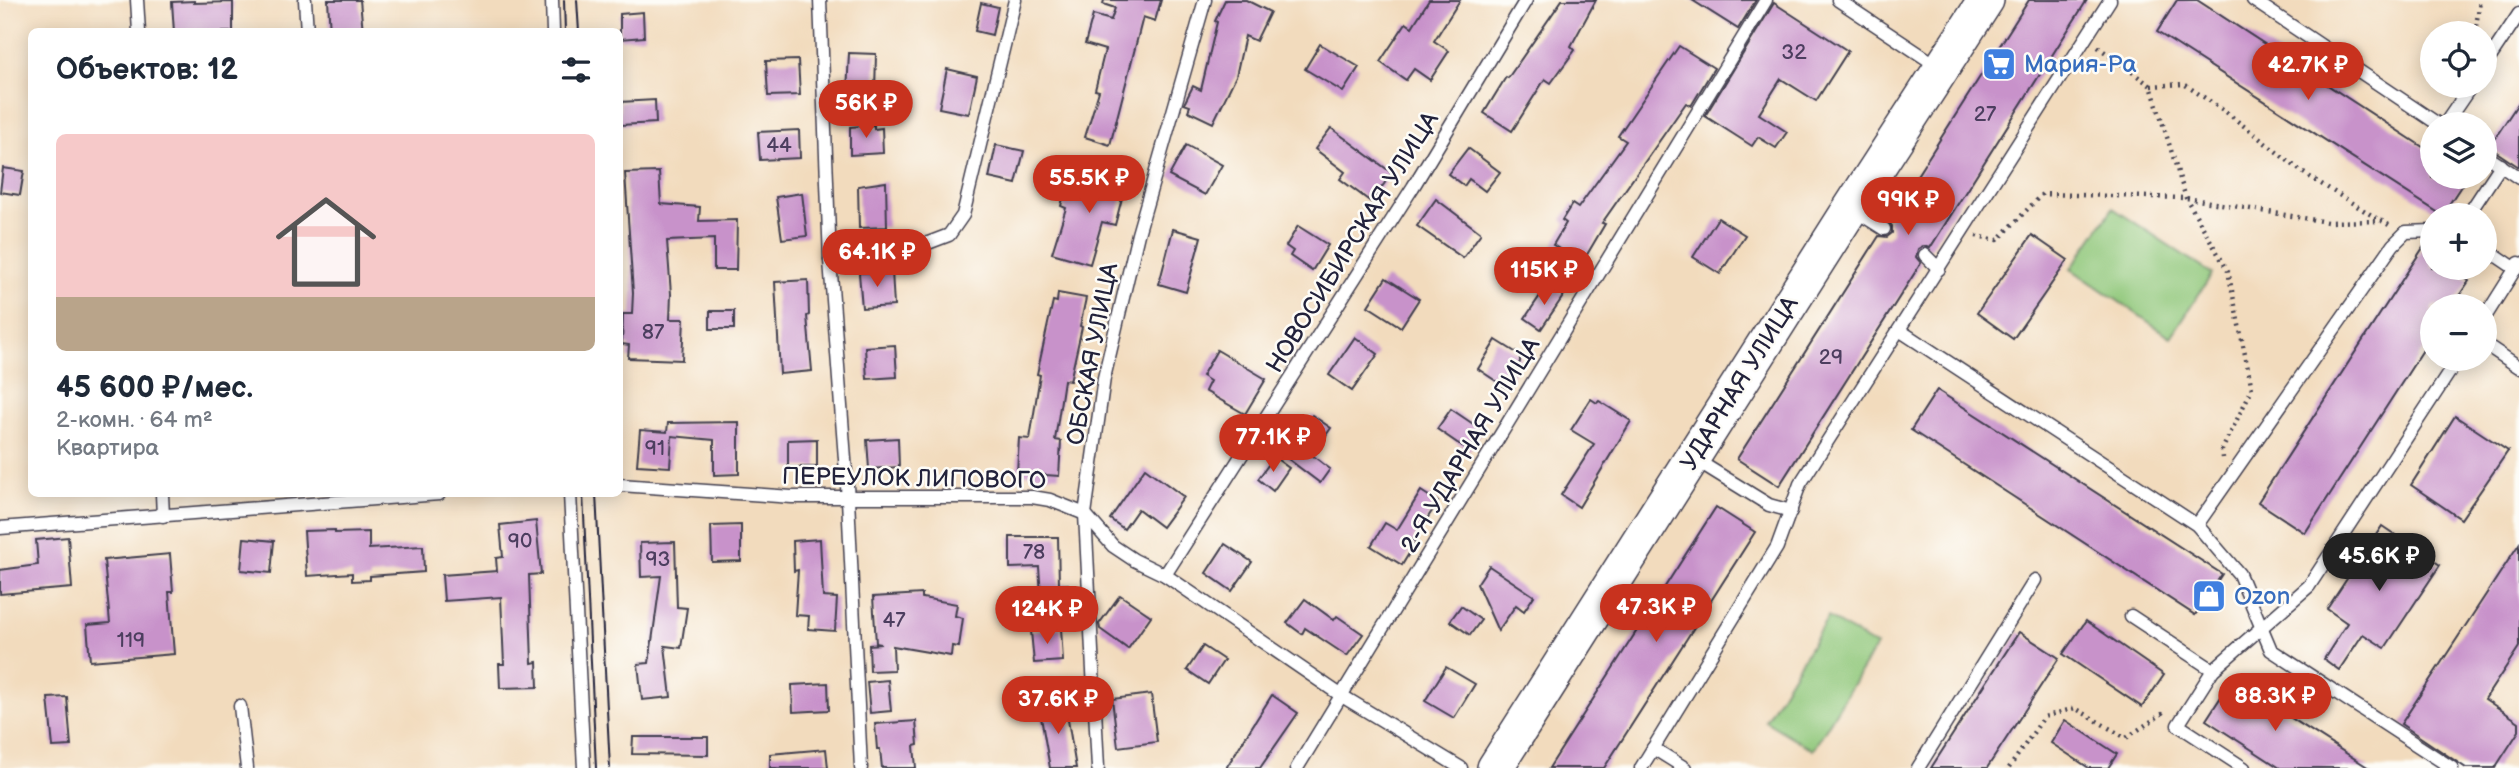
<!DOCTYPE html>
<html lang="ru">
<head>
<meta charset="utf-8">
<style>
	body { margin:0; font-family:"Balsamiq Sans",sans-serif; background:#f2f2f3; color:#1f2937; height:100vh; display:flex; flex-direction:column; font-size:26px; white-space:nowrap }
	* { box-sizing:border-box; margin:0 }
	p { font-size:23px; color:#747a83 }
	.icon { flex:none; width:38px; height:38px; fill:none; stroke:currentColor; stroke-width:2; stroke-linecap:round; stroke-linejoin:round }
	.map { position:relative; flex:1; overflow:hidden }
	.drawer { position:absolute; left:28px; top:28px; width:595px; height:469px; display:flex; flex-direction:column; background:#fff; border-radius:10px; box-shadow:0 4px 18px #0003 }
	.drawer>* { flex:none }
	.tools { position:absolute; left:2420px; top:21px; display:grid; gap:14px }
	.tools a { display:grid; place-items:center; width:77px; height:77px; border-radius:50%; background:#fff; box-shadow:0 4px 18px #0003; font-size:35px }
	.price { position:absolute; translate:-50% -60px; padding:0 16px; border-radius:24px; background:#c8321e; color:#fff; font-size:23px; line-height:46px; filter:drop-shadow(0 2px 4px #0008) }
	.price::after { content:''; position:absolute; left:50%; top:42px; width:21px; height:16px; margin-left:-10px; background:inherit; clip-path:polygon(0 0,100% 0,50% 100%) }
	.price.on { background:#222; color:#fff }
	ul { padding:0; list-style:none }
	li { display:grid; align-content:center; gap:14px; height:371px; padding:0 28px }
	li span { display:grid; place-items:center; height:217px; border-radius:10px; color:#555 }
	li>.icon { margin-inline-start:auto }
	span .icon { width:126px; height:126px; fill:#fffc; stroke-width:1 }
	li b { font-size:30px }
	h2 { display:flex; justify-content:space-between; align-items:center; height:84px; padding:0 28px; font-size:30px }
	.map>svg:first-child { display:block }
	.green { fill:#91c87b; stroke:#5a755b; stroke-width:2 }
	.building { fill:#c892ca }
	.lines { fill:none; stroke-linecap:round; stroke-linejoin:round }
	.lane-casing { stroke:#413e4e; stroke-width:15 }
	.secondary-casing { stroke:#413e4e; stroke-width:38 }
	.path { stroke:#413e4e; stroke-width:4.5; stroke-dasharray:2 5; stroke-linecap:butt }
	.lane { stroke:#fff; stroke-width:12 }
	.secondary { stroke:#fff; stroke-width:35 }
	.tram { stroke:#22223b; stroke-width:2 }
	.labels { text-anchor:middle; stroke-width:5; stroke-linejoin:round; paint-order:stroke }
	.number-label { font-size:21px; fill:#4c3e5f }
	.shop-label { font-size:24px; fill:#366cbe; stroke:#fdfcf7; text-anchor:start }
	.street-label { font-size:24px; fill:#22223b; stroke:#fdfcf7 }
</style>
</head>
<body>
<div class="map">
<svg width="2519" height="768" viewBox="0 0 2519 768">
	<rect width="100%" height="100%" fill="#fdfcf7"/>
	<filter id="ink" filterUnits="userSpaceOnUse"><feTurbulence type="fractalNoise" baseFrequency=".0143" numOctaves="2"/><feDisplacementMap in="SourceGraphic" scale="14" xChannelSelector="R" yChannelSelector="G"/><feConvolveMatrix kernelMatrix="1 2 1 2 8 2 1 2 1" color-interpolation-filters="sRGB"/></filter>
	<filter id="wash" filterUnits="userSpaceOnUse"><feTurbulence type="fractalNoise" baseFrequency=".00686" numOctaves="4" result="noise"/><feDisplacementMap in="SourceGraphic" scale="28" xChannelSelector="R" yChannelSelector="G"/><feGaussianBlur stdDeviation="1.57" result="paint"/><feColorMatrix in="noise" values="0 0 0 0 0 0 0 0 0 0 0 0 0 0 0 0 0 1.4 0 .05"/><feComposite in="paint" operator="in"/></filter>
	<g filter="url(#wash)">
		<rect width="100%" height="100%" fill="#f2dbbd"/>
		<g class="green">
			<polygon points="2113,208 2212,274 2171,337 2071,269"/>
			<polygon points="1828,617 1876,646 1813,750 1765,721"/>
		</g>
		<g id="blocks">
			<g class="building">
				<polygon points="328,0 360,0 363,32 330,32"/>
				<polygon points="1104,0 1161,0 1155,21 1143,17 1110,145 1085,137 1099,91 1095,90 1105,50 1085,44 1093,15 1111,20 1115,8 1103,4"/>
				<polygon points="1225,0 1246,0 1270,12 1256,41 1245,36 1236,76 1213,123 1188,111 1190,106 1184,104 1193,86 1201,90 1217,22 1215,21"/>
				<polygon points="1429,0 1460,0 1434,41 1449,51 1430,80 1414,69 1406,80 1380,62 1406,23 1412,27"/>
				<polygon points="1562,0 1596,0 1571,46 1575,50 1551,83 1545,79 1512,131 1484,113 1506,77 1508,78"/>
				<polygon points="1692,0 1756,0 1738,29"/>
				<polygon points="2029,0 2087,0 1930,248 1923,246 1918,249 1916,257 1921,263 1779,486 1737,459 1879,236 1887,237 1892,233 1892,226 1888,221"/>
				<polygon points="2177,0 2197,0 2432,153 2432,177 2467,177 2442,215 2157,32"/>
				<polygon points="194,1 194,3 233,2 233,32 174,32 172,2"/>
				<polygon points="981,3 998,7 992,35 975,31"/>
				<polygon points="1774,3 1848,51 1816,101 1781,79 1759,114 1787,132 1776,148 1758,137 1752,146 1705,116"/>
				<polygon points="643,12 644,37 620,39 620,14"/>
				<polygon points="1320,44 1359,67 1343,92 1305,69"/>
				<polygon points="1679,46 1714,68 1691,106 1686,103 1602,223 1605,224 1582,263 1553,245 1566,223 1562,220 1572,204 1578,208 1626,141 1618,136"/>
				<polygon points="849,53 876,54 875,91 847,93"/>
				<polygon points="798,60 800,95 768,96 766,61"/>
				<polygon points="947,69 977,76 969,114 939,108"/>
				<polygon points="655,100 656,123 620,125 620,102"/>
				<polygon points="2519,102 2519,167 2489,147"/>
				<polygon points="874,125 874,129 882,128 883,153 850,155 850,127"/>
				<polygon points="1331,128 1392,173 1371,202 1340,179 1345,172 1315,149"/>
				<polygon points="799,130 800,158 760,160 758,132"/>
				<polygon points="996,145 1024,151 1016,184 989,178"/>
				<polygon points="1186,145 1222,165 1205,195 1169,176"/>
				<polygon points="1468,148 1500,172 1485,191 1469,179 1464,186 1448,174"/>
				<polygon points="3,168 24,171 20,195 0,192"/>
				<polygon points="1100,168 1128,175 1115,225 1102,222 1090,264 1052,253 1066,208 1061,206 1067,183 1094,190"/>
				<polygon points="659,172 661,204 700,207 699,221 737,220 736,270 714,270 714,239 667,241 671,294 670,319 684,319 682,360 628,358 629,345 622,344 623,314 632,314 633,293 625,173"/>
				<polygon points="886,182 887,227 859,228 858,186"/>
				<polygon points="802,193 807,236 782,239 776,197"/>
				<polygon points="1436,199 1481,233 1463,258 1417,226"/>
				<polygon points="1718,218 1745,235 1720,274 1693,257"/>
				<polygon points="1298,226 1328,245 1312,271 1290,256 1293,251 1286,246"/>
				<polygon points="1173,229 1201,237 1186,292 1159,284"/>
				<polygon points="2032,235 2068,260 2013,339 1977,313"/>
				<polygon points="2428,240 2432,240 2432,268 2448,268 2469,281 2452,306 2432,306 2432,336 2305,533 2258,502"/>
				<polygon points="892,271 894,306 862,308 859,273"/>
				<polygon points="1386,278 1419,299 1401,327 1368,306"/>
				<polygon points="808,280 809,315 807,316 812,371 780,374 775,282"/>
				<polygon points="1548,284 1564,295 1541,329 1525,318"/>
				<polygon points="1058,293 1086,298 1080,326 1082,327 1070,381 1064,380 1055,440 1061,441 1059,476 1017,473 1019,438 1030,439 1040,375 1037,374 1053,301 1057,302"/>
				<rect x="710" y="311" width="24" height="18"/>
				<polygon points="1355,337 1378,354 1352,391 1329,375"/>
				<polygon points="1496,340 1520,355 1520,362 1505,387 1478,369"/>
				<polygon points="895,345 897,377 867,379 865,347"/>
				<polygon points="1217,350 1266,379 1245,414 1205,391 1210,381 1202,376"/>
				<polygon points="1937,390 2222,574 2195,615 1911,430"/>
				<polygon points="1591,399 1597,403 1599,401 1631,421 1579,507 1561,495 1594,444 1571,430"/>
				<polygon points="1451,409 1482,430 1469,451 1437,429"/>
				<polygon points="1312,415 1331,428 1312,455 1330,469 1320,483 1283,455"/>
				<polygon points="2455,416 2508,451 2461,519 2411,485"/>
				<polygon points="739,422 739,474 714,475 714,440 672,436 670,467 637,465 640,430 667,432 668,423"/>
				<polygon points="898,438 899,467 869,469 867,440"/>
				<polygon points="817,439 817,467 788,467 788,440"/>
				<polygon points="1274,457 1289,468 1273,491 1258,479"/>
				<polygon points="1145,468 1184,497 1162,527 1138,509 1124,529 1110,519"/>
				<polygon points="1421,491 1438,502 1413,540 1416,542 1402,565 1371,546 1385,523 1397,530"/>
				<polygon points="1716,507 1755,532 1604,768 1549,768"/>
				<polygon points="536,521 541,574 529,575 532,663 537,662 538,687 500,688 499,664 504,664 501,597 444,601 442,575 497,571 496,558 503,557 500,525"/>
				<polygon points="741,525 741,561 712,562 711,526"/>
				<polygon points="2382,526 2440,565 2385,648 2363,634 2339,670 2324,659 2347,623 2327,609"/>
				<polygon points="335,530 335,533 369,532 369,549 423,546 424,572 370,576 370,580 352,581 352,573 307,576 304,531"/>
				<polygon points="68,537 72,588 0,594 0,570 38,565 36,540"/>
				<polygon points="1010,537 1058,537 1059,585 1068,584 1071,620 1043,622 1039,567 1010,568"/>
				<polygon points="244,538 274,541 271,573 241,570"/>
				<polygon points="820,539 823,597 837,598 835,631 808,629 809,616 795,615 798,570 794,571 793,541"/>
				<polygon points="675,542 677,607 687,608 681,648 665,646 671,697 642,700 638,664 649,663 661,576 641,577 640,543"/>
				<polygon points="1225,544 1252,562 1232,591 1206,573"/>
				<polygon points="2519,544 2519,647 2485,699 2519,722 2519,731 2495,768 2466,768 2401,724"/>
				<polygon points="170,554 173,592 169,592 174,654 90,661 87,625 110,623 104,560"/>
				<polygon points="1489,566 1534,596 1524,611 1516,605 1498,631 1477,584"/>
				<polygon points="922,594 922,598 957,604 955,616 963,618 959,647 952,646 951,656 893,646 894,670 870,671 869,645 881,644 876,643 873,597"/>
				<polygon points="1120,595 1151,616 1128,649 1100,629 1099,624"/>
				<polygon points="1305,599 1334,620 1337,616 1363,634 1347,656 1305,628 1302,634 1287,623"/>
				<polygon points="1461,606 1481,620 1470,635 1450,621"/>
				<polygon points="2086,621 2164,675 2142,707 2063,654"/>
				<polygon points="1061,628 1063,661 1034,663 1031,631"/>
				<polygon points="2019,632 2059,658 1987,768 1931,768"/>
				<polygon points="1203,646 1224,660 1208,684 1187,670"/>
				<polygon points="1446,667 1475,684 1454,718 1425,701"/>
				<polygon points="888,680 891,711 870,713 867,682"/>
				<polygon points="2232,680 2369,768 2280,768 2206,720"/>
				<polygon points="828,683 829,710 793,712 792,685"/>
				<polygon points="1151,694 1157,742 1118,747 1112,699"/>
				<polygon points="1272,695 1298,713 1260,768 1226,768"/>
				<polygon points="67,697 71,746 53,747 48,698"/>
				<polygon points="1065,702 1076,768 1050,768 1039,706"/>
				<polygon points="2065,720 2117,754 2108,768 2089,768 2051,743"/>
				<polygon points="916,721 918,745 914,746 916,768 882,768 880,749 877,749 875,724"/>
				<polygon points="633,737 708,737 708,755 632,754"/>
				<polygon points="826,749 828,768 770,768 770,754"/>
			</g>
		</g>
	</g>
	<g filter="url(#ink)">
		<use href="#blocks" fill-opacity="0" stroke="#413e4e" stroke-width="2"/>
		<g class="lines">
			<g class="lane-casing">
				<g id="lane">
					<polyline points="137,0 139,32"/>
					<polyline points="305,0 307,32"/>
					<polyline points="552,0 553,32"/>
					<polyline points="820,0 830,260 848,499 861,768"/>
					<polyline points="1838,0 1939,67"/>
					<polyline points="2253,0 2438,124"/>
					<polyline points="2485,65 2519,14"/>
					<polyline points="2445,124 2471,86"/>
					<polyline points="2485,155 2519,178"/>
					<polyline points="1854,210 1884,229"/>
					<polyline points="2468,215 2501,165"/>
					<polyline points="2485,248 2516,269"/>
					<polyline points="1925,255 1939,269"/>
					<polyline points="830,260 928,243 949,235 963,215 1015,0"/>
					<polyline points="2485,317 2519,263"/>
					<polyline points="1899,330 2197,525 2239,574 2271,650 2452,768"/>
					<polyline points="2485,344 2519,367"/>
					<polyline points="1693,458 1769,505 1791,511"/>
					<polyline points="620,485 792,497 1032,497 1050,500 1085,514 1113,546 1134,560 1165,575 1342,696 1461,768"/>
					<polyline points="162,494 163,516"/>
					<polyline points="570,494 584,768"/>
					<polyline points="2197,525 2393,245 2406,232 2432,231"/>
					<polyline points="0,528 439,494"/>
					<polyline points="1165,575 1413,187 1526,0"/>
					<polyline points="2131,616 2213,670"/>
					<polyline points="240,706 247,768"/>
					<polyline points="1653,748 1685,768"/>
					<polyline points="1098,768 1085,514 1104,378 1138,234 1205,0"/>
					<polyline points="1297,768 1766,0"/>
					<polyline points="1641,768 1777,547 1800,484 2110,0"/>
					<polyline points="1918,768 2035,580"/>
					<polyline points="2244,768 2178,725 2213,670 2309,586 2458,359"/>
				</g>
			</g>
			<g class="secondary-casing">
				<polyline id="secondary" points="1495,768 1851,208 1986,0"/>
			</g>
			<g class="path">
				<polyline points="2475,33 2480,0"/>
				<polyline points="2098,47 2151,86 2186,198 2228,271 2252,389 2222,450 2223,458"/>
				<polyline points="2151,86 2184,84 2226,112 2302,172 2381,221"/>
				<polyline points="1976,236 1998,240 2042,194 2186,198 2327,222 2382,221 2389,225"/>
				<polyline points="2009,768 2044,717 2075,708 2126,738 2162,714 2165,717"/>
			</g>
			<use href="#lane" class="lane"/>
			<use href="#secondary" class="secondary"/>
			<g class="tram">
				<polyline points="564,0 565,32"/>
				<polyline points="577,0 579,32"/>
				<polyline points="583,494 596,768"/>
				<polyline points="596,494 610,768"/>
			</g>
		</g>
	</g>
	<defs>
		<g id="supermarket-square" transform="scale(1.75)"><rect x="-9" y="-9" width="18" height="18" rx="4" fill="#3f7fe0" stroke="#fdfcf7"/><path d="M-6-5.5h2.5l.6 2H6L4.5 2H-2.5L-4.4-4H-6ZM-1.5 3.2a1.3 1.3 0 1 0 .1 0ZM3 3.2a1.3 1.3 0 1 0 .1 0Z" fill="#fff"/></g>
		<g id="shop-square" transform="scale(1.75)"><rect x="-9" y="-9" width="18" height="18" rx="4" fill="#3f7fe0" stroke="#fdfcf7"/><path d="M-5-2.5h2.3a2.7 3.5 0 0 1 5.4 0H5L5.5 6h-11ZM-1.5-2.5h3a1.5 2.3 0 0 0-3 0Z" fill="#fff"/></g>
	</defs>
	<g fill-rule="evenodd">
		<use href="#supermarket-square" x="1999" y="64"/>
		<use href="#shop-square" x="2209" y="596"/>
	</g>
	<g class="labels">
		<g class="number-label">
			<text x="1794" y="59">32</text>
			<text x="1985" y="121">27</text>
			<text x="779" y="152">44</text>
			<text x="653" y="339">87</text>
			<text x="1831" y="364">29</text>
			<text x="655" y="455">91</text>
			<text x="520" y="548">90</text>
			<text x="1034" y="559">78</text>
			<text x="658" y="566">93</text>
			<text x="894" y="627">47</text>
			<text x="131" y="647">119</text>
		</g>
		<g class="shop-label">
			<text x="2024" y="72">Мария-Ра</text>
			<text x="2234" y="604">Ozon</text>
		</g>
		<g class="street-label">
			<text transform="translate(1352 242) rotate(-58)" y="8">НОВОСИБИРСКАЯ УЛИЦА</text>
			<text transform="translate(1092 354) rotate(-79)" y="8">ОБСКАЯ УЛИЦА</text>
			<text transform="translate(1739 383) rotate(-58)" y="8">УДАРНАЯ УЛИЦА</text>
			<text transform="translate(1470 445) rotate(-59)" y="8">2-Я УДАРНАЯ УЛИЦА</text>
			<text transform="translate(914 478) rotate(1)" y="8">ПЕРЕУЛОК ЛИПОВОГО</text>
		</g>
	</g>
</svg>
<div class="tools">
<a><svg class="icon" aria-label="locate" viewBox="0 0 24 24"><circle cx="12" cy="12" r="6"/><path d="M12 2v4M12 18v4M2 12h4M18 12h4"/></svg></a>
<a><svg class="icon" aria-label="layers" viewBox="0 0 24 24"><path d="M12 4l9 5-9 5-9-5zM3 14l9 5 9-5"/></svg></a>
<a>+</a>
<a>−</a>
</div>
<b class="price" style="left:2308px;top:102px">42.7K ₽</b>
<b class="price" style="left:866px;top:140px">56K ₽</b>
<b class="price" style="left:1089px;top:215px">55.5K ₽</b>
<b class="price" style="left:1908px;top:237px">99K ₽</b>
<b class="price" style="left:877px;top:289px">64.1K ₽</b>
<b class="price" style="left:1544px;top:307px">115K ₽</b>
<b class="price" style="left:1273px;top:474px">77.1K ₽</b>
<b class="price on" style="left:2379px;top:593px">45.6K ₽</b>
<b class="price" style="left:1656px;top:644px">47.3K ₽</b>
<b class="price" style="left:1047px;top:646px">124K ₽</b>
<b class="price" style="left:2275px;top:733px">88.3K ₽</b>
<b class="price" style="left:1058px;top:736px">37.6K ₽</b>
<section class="drawer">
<h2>Объектов: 12<svg class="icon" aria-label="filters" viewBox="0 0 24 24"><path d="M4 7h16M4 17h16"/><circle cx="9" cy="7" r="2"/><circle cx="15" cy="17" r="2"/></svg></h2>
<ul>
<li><span style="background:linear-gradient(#f6c9c9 75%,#b9a48a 0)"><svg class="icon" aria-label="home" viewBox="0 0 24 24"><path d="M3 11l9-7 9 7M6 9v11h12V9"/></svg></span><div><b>45 600 ₽/мес.</b><p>2-комн. · 64 m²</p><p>Квартира</p></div></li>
</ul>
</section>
</div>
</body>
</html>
